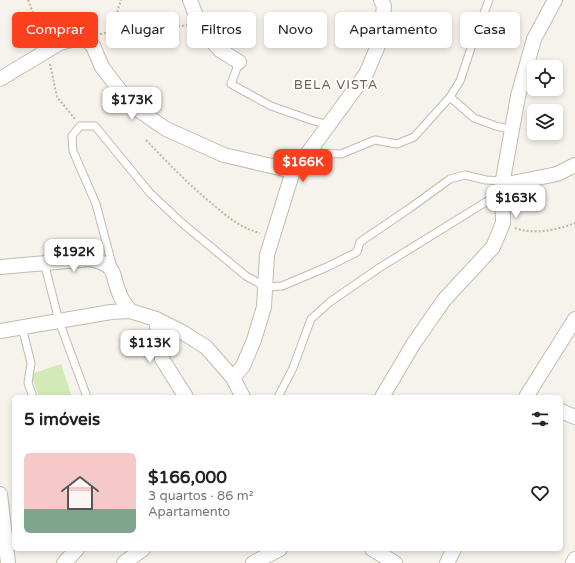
<!DOCTYPE html>
<html lang="pt">
<head>
<meta charset="utf-8">
<style>
	body { margin:0; font-family:"Varela Round",sans-serif; background:#f6f6f6; color:#222; height:100vh; display:flex; flex-direction:column; font-size:15px; white-space:nowrap }
	* { box-sizing:border-box; margin:0 }
	p { font-size:13px; color:#767676 }
	.icon { flex:none; width:22px; height:22px; fill:none; stroke:currentColor; stroke-width:2; stroke-linecap:round; stroke-linejoin:round }
	.map { position:relative; flex:1; overflow:hidden }
	.details { position:absolute; left:12px; top:395px; width:551px; height:156px; display:flex; flex-direction:column; background:#fff; border-radius:6px; box-shadow:0 2px 6px #0003 }
	.details>* { flex:none }
	.top-card { position:absolute; left:12px; top:12px; width:551px; height:36px; display:flex; gap:8px }
	.fabs { position:absolute; left:527px; top:60px; display:grid; gap:8px }
	.fabs a { display:grid; place-items:center; width:36px; height:36px; border-radius:6px; background:#fff; box-shadow:0 2px 6px #0003; font-size:20px }
	.price { position:absolute; translate:-50% -34px; padding:0 9px; border-radius:8px; background:#fff; color:#222; font-size:13px; line-height:26px; filter:drop-shadow(0 1px 2px #0008) }
	.price::after { content:''; position:absolute; left:50%; top:24px; width:12px; height:9px; margin-left:-6px; background:inherit; clip-path:polygon(0 0,100% 0,50% 100%) }
	.price.on { background:#fc3f1d; color:#fff }
	ul { padding:0; list-style:none }
	li { display:flex; align-items:center; gap:12px; height:100px; padding:0 12px }
	li+li { border-top:1px solid #e0e0e0 }
	li span { display:grid; place-items:center; flex:none; width:112px; height:80px; border-radius:6px; color:#555 }
	li>.icon { margin-inline-start:auto }
	span .icon { width:48px; height:48px; fill:#fffc; stroke-width:1 }
	li b { font-size:17px }
	h2 { display:flex; justify-content:space-between; align-items:center; height:48px; padding:0 12px; font-size:17px }
	.chip { padding:0 14px; border-radius:6px; background:#fff; box-shadow:0 2px 6px #0003; font-size:14px; line-height:36px }
	.chip.on { background:#fc3f1d; color:#fff }
	.map>svg:first-child { display:block }
	.green { fill:#d2eab5 }
	.lines { fill:none; stroke-linecap:round; stroke-linejoin:round }
	.service-casing { stroke:#c2bbae; stroke-width:9 }
	.minor-casing { stroke:#c2bbae; stroke-width:16 }
	.path { stroke:#c4b79f; stroke-width:2; stroke-dasharray:2 2; stroke-linecap:butt }
	.service { stroke:#fff; stroke-width:7 }
	.minor { stroke:#fff; stroke-width:14 }
	.labels { text-anchor:middle; stroke-width:3.5; stroke-linejoin:round; paint-order:stroke }
	.neighbourhood-label { font-size:13px; letter-spacing:1px; fill:#6e6250; stroke:#fff }
</style>
</head>
<body>
<div class="map">
<svg width="575" height="563" viewBox="0 0 575 563">
	<rect width="100%" height="100%" fill="#f6f3ec"/>
	<polygon class="green" points="61,364 72,397 39,397 31,374"/>
	<g class="lines">
		<g class="service-casing">
			<g id="service">
				<polyline points="239,62 231,84 271,106 311,120 328,125"/>
				<polyline points="450,97 460,81 474,39 489,0"/>
				<polyline points="309,153 341,154 375,140 397,144 414,137 450,97 474,118 496,126 512,130"/>
				<polyline points="44,262 59,321 87,397"/>
				<polyline points="113,268 96,204 73,151 72,136 80,126 95,126 150,193 182,223 246,276 266,287 282,286 327,267 357,252 360,242 410,208 450,179 465,175 486,180 503,181"/>
				<polyline points="22,327 31,363 28,383 33,397"/>
				<polyline points="278,397 293,368 311,319 330,302 379,268 502,192"/>
			</g>
		</g>
		<g class="minor-casing">
			<g id="minor">
				<polyline points="190,0 201,29 220,50 239,62"/>
				<polyline points="0,79 60,43 83,37 93,46 102,67 131,105 166,129 224,155 293,171"/>
				<polyline points="502,185 557,174 575,165"/>
				<path d="M 0,267 L 91,259 C 120,267 110,274 120,295 C 122,301 127,306 130,311"/>
				<polyline points="156,319 162,359 186,397"/>
				<polyline points="0,331 111,312 130,311 156,319 182,332 206,347 233,378"/>
				<polyline points="243,397 233,378 243,366 254,340 264,307 267,255 293,171 308,153 366,74 380,41 384,6 381,0"/>
				<polyline points="382,397 414,343 444,300 493,247 503,223 502,185 518,96 534,39 555,0"/>
				<polyline points="526,397 575,319"/>
				<polyline points="561,411 575,417"/>
				<polyline points="0,494 8,563"/>
				<polyline points="372,549 395,563"/>
				<polyline points="64,563 77,549"/>
				<polyline points="124,563 143,549"/>
				<polyline points="253,563 280,549"/>
				<polyline points="447,563 454,549"/>
				<polyline points="573,563 575,559"/>
			</g>
		</g>
		<g class="path">
			<polyline points="28,0 43,39"/>
			<polyline points="111,32 135,35 187,25"/>
			<polyline points="100,34 111,32 121,0"/>
			<polyline points="50,64 57,97 75,119"/>
			<path d="M 146,140 C 167,162 187,183 210,202 C 225,215 240,228 260,233"/>
			<path d="M 515,228 C 533,235 557,230 575,223"/>
		</g>
		<use href="#service" class="service"/>
		<use href="#minor" class="minor"/>
	</g>
	<g class="labels">
		<g class="neighbourhood-label">
			<text x="336" y="89">BELA VISTA</text>
		</g>
	</g>
</svg>
<div class="fabs">
<a><svg class="icon" aria-label="locate" viewBox="0 0 24 24"><circle cx="12" cy="12" r="6"/><path d="M12 2v4M12 18v4M2 12h4M18 12h4"/></svg></a>
<a><svg class="icon" aria-label="layers" viewBox="0 0 24 24"><path d="M12 4l9 5-9 5-9-5zM3 14l9 5 9-5"/></svg></a>
</div>
<b class="price" style="left:132px;top:121px">$173K</b>
<b class="price on" style="left:303px;top:183px">$166K</b>
<b class="price" style="left:516px;top:219px">$163K</b>
<b class="price" style="left:74px;top:273px">$192K</b>
<b class="price" style="left:150px;top:364px">$113K</b>
<div class="top-card">
<a class="chip on">Comprar</a>
<a class="chip">Alugar</a>
<a class="chip">Filtros</a>
<a class="chip">Novo</a>
<a class="chip">Apartamento</a>
<a class="chip">Casa</a>
</div>
<section class="details">
<h2>5 imóveis<svg class="icon" aria-label="filters" viewBox="0 0 24 24"><path d="M4 7h16M4 17h16"/><circle cx="9" cy="7" r="2"/><circle cx="15" cy="17" r="2"/></svg></h2>
<ul>
<li><span style="background:linear-gradient(#f6c9c9 70%,#7fa58c 0)"><svg class="icon" aria-label="home" viewBox="0 0 24 24"><path d="M3 11l9-7 9 7M6 9v11h12V9"/></svg></span><div><b>$166,000</b><p>3 quartos · 86 m²</p><p>Apartamento</p></div><svg class="icon" aria-label="heart" viewBox="0 0 24 24"><path d="M12 20l-8-8c-3-5 5-10 8-4 3-6 11-1 8 4z"/></svg></li>
</ul>
</section>
</div>
</body>
</html>
